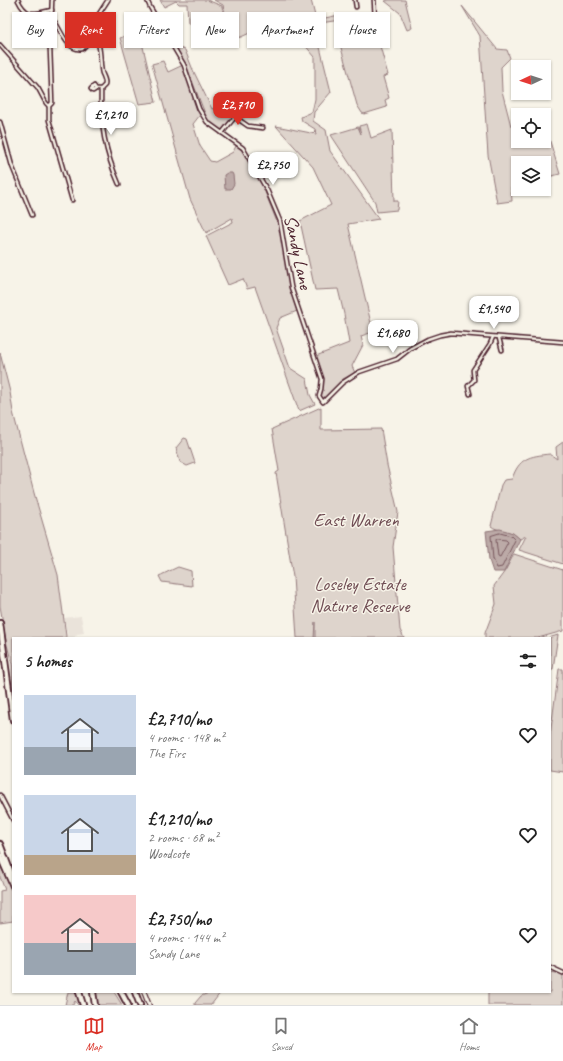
<!DOCTYPE html>
<html lang="en">
<head>
<meta charset="utf-8">
<style>
	body { margin:0; font-family:Caveat,sans-serif; background:#f2f2f2; color:#222; height:100vh; display:flex; flex-direction:column; font-size:15px; white-space:nowrap }
	* { box-sizing:border-box; margin:0 }
	p { font-size:13px; color:#767676 }
	.icon { flex:none; width:22px; height:22px; fill:none; stroke:currentColor; stroke-width:2; stroke-linecap:round; stroke-linejoin:round }
	.map { position:relative; flex:1; overflow:hidden }
	.side { position:absolute; left:12px; top:637px; width:539px; height:356px; display:flex; flex-direction:column; background:#fff; border-radius:0px; box-shadow:0 1px 3px #0004 }
	.side>* { flex:none }
	.guide { position:absolute; left:12px; top:12px; width:539px; height:36px; display:flex; gap:8px }
	.needle { width:26px; rotate:266deg }
	.tools { position:absolute; left:511px; top:60px; display:grid; gap:8px }
	.tools a { display:grid; place-items:center; width:40px; height:40px; border-radius:0px; background:#fff; box-shadow:0 1px 3px #0004; font-size:20px }
	.price { position:absolute; translate:-50% -34px; padding:0 9px; border-radius:8px; background:#fff; color:#222; font-size:13px; line-height:26px; filter:drop-shadow(0 1px 2px #0008) }
	.price::after { content:''; position:absolute; left:50%; top:24px; width:12px; height:9px; margin-left:-6px; background:inherit; clip-path:polygon(0 0,100% 0,50% 100%) }
	.price.selected { background:#d93025; color:#fff }
	ul { padding:0; list-style:none }
	li { display:flex; align-items:center; gap:12px; height:100px; padding:0 12px }
	li span { display:grid; place-items:center; flex:none; width:112px; height:80px; border-radius:0px; color:#555 }
	li>.icon { margin-inline-start:auto }
	span .icon { width:48px; height:48px; fill:#fffc; stroke-width:1 }
	li b { font-size:17px }
	h2 { display:flex; justify-content:space-between; align-items:center; height:48px; padding:0 12px; font-size:17px }
	.chip { padding:0 14px; border-radius:0px; background:#fff; box-shadow:0 1px 3px #0004; font-size:14px; line-height:36px }
	.chip.selected { background:#d93025; color:#fff }
	.dock { display:flex; justify-content:space-around; align-items:center; height:56px; border-top:1px solid #e0e0e0; background:#fff; font-size:11px; color:#767676 }
	.dock a { display:grid; justify-items:center; gap:2px }
	.dock .selected { color:#d93025 }
	.map>svg:first-child { display:block }
	.built { fill:#eae3da }
	.green { fill:#ded4cc; stroke:#947a7c }
	.water { fill:#bcaaa7; stroke:#8e7275 }
	.lines { fill:none; stroke-linecap:round; stroke-linejoin:round }
	.shore { stroke:#78575d; stroke-width:1 }
	.minor-casing { stroke:#4a1f2b; stroke-width:5.5 }
	.tertiary-casing { stroke:#4a1f2b; stroke-width:6 }
	.primary-casing { stroke:#4a1f2b; stroke-width:8 }
	.trunk-casing { stroke:#4a1f2b; stroke-width:8 }
	.minor { stroke:#f7f3e8; stroke-width:2.5 }
	.tertiary { stroke:#f7f3e8; stroke-width:3.5 }
	.primary { stroke:#f7f3e8; stroke-width:4.5 }
	.trunk { stroke:#f7f3e8; stroke-width:4.5 }
	.labels { text-anchor:middle; stroke-width:3; stroke-linejoin:round; paint-order:stroke }
	.street-label { font-size:19px; fill:#4a1f2b; stroke:#f7f3e8 }
	.park-label { font-size:19px; fill:#6f4c53; stroke:#f7f3e8 }
</style>
</head>
<body>
<div class="map">
<svg width="563" height="1005" viewBox="0 0 563 1005">
	<rect width="100%" height="100%" fill="#f7f3e8"/>
	<filter id="ink" filterUnits="userSpaceOnUse"><feTurbulence type="fractalNoise" baseFrequency=".025" numOctaves="2"/><feDisplacementMap in="SourceGraphic" scale="8" xChannelSelector="R" yChannelSelector="G"/><feConvolveMatrix kernelMatrix="1 2 1 2 8 2 1 2 1" color-interpolation-filters="sRGB"/></filter>
	<g filter="url(#ink)">
		<polygon class="built" points="81,616 84,633 77,634 74,638 68,638 64,618"/>
		<g class="green">
			<polygon points="160,0 207,0 222,6 224,19 219,20 219,22 188,23 187,4 179,4 176,1 164,7"/>
			<polygon points="214,0 311,0 316,20 339,15 340,20 314,24 267,25 241,37 231,39 223,5"/>
			<polygon points="389,0 405,0 412,28 407,30 400,13 385,1"/>
			<polygon points="462,6 497,49 507,50 510,58 501,67 502,91 511,126 518,124 518,141 544,141 544,122 560,174 544,178 544,163 518,163 518,185 511,187 512,201 497,203 488,155 480,36"/>
			<polygon points="374,24 388,75 383,77 389,98 385,100 387,107 364,114 362,113 357,105 338,37 341,34"/>
			<polygon points="139,30 156,102 139,104 120,38"/>
			<polygon points="316,31 331,92 314,112 313,121 326,130 330,151 379,219 348,224 373,332 361,336 363,345 352,366 355,373 343,379 323,400 321,397 323,380 316,356 349,343 344,314 338,289 315,290 300,221 331,205 313,167 276,126 316,134 315,129 302,121 301,117 312,112 315,99 315,57 297,36 307,32"/>
			<polygon points="176,47 185,50 193,70 212,109 238,100 242,104 236,107 232,119 222,131 208,121 187,68"/>
			<polygon points="163,61 168,72 183,65 200,115 193,124 200,146 210,161 215,162 233,152 236,146 243,151 259,177 277,222 282,234 289,283 297,311 280,318 276,328 290,368 307,379 310,395 315,404 299,411 255,287 247,289 243,279 228,285 206,236 233,222 232,218 206,233 190,199 152,64"/>
			<polygon points="367,124 371,138 392,130 394,201 398,201 397,210 377,212 375,202 331,135 358,127 361,134 359,126"/>
			<polygon points="0,353 10,392 13,412 34,493 58,575 66,636 66,638 13,638 13,692 12,664 6,641 0,606"/>
			<polygon points="321,407 321,430 381,429 387,465 398,512 393,547 400,630 404,638 315,638 315,622 314,638 297,638 293,577 276,473 279,471 272,429"/>
			<polygon points="184,438 187,439 195,463 187,466 180,462 176,448"/>
			<path d="M 563,442 L 563,564 L 519,550 L 526,536 L 520,539 C 509,528 498,532 491,526 L 501,485 L 504,480 L 512,479 C 519,458 529,456 550,454 L 557,459 L 556,447 Z"/>
			<polygon points="514,554 563,570 563,631 538,638 485,638 485,633 496,604 494,586 505,571"/>
			<polygon points="178,567 191,571 192,586 162,582 159,576"/>
			<polygon points="558,635 553,669 550,669 550,638 548,638"/>
			<polygon points="559,669 563,669 563,772 550,770 550,736"/>
			<polygon points="0,865 13,893 13,921 0,923 0,891 5,890 0,877"/>
			<polygon points="550,972 563,974 563,1005 488,1005 488,992 550,992"/>
			<polygon points="68,992 77,992 82,1005 78,1005 75,1001 73,1005 65,1005"/>
			<polygon points="95,992 114,992 122,1005 98,1005"/>
			<polygon points="211,992 221,992 211,1005 195,1005 195,1003 201,996"/>
		</g>
		<g class="water">
			<polygon points="227,173 232,173 233,175 234,184 231,189 225,189 224,175"/>
			<polygon points="500,529 513,533 520,539 504,572 493,572 489,560 486,531"/>
		</g>
		<g class="lines">
			<g class="shore">
				<polygon points="500,533 511,536 515,540 502,567 497,568 493,559 491,536"/>
				<polygon points="498,539 506,540 508,542 500,557 498,556 496,540"/>
			</g>
			<g class="minor-casing">
				<g id="minor">
					<path d="M 18,0 C 27,19 35,13 52,10"/>
					<polyline points="52,0 50,49 52,103 49,106 49,120 72,200"/>
					<polyline points="147,0 150,7 184,65 199,109 207,122 243,148 267,190 280,221 291,287 322,379 321,389 319,396 323,402 342,383 359,372 397,359 411,348 428,339 440,335 451,333 563,342"/>
					<polyline points="355,0 356,7"/>
					<polyline points="374,0 375,18"/>
					<path d="M 52,21 L 55,22 C 62,32 67,51 82,49 L 86,45 L 95,20 L 108,0"/>
					<path d="M 91,35 C 103,41 99,62 102,73 C 104,78 106,80 105,85 L 101,89 L 96,89 L 94,86 L 91,89 L 93,91 L 96,89"/>
					<polyline points="0,45 38,88 46,103 49,106"/>
					<path d="M 101,89 C 100,124 105,152 119,184"/>
					<polyline points="235,117 248,126 263,128"/>
					<polyline points="0,122 12,166 32,215"/>
					<polyline points="222,133 235,117 237,109 242,106"/>
					<polyline points="499,338 502,350"/>
					<polyline points="470,394 468,386 474,380 473,370 490,344 493,337"/>
					<polyline points="0,795 13,820"/>
					<polyline points="550,967 563,973"/>
				</g>
			</g>
			<g class="tertiary-casing">
				<polyline id="tertiary" points="144,992 149,1005"/>
			</g>
			<g class="primary-casing">
				<g id="primary">
					<polyline points="0,623 13,720"/>
					<polyline points="93,992 95,1005"/>
				</g>
			</g>
			<g class="trunk-casing">
				<g id="trunk">
					<polyline points="0,844 13,878"/>
					<polyline points="0,856 13,886"/>
					<polyline points="79,992 83,1005"/>
					<polyline points="121,992 128,1005"/>
					<polyline points="135,992 140,1005"/>
				</g>
			</g>
			<use href="#minor" class="minor"/>
			<use href="#tertiary" class="tertiary"/>
			<use href="#primary" class="primary"/>
			<use href="#trunk" class="trunk"/>
		</g>
	</g>
	<g class="labels">
		<g class="street-label">
			<text transform="translate(299 252) rotate(78)" y="7">Sandy Lane</text>
		</g>
		<g class="park-label">
			<text x="356" y="526">East Warren</text>
			<text x="360" y="590">Loseley Estate<tspan x="360" dy="22">Nature Reserve</tspan></text>
		</g>
	</g>
</svg>
<div class="tools">
<a><svg class="needle" viewBox="-14 -14 28 28"><path d="M0-13l5 13h-10z" fill="#e53935"/><path d="M0 13l5-13h-10z" fill="#767676"/></svg></a>
<a><svg class="icon" aria-label="locate" viewBox="0 0 24 24"><circle cx="12" cy="12" r="6"/><path d="M12 2v4M12 18v4M2 12h4M18 12h4"/></svg></a>
<a><svg class="icon" aria-label="layers" viewBox="0 0 24 24"><path d="M12 4l9 5-9 5-9-5zM3 14l9 5 9-5"/></svg></a>
</div>
<b class="price selected" style="left:238px;top:126px">£2,710</b>
<b class="price" style="left:111px;top:136px">£1,210</b>
<b class="price" style="left:273px;top:186px">£2,750</b>
<b class="price" style="left:494px;top:330px">£1,540</b>
<b class="price" style="left:393px;top:354px">£1,680</b>
<div class="guide">
<a class="chip">Buy</a>
<a class="chip selected">Rent</a>
<a class="chip">Filters</a>
<a class="chip">New</a>
<a class="chip">Apartment</a>
<a class="chip">House</a>
</div>
<section class="side">
<h2>5 homes<svg class="icon" aria-label="filters" viewBox="0 0 24 24"><path d="M4 7h16M4 17h16"/><circle cx="9" cy="7" r="2"/><circle cx="15" cy="17" r="2"/></svg></h2>
<ul>
<li><span style="background:linear-gradient(#c9d6e8 65%,#9aa5b1 0)"><svg class="icon" aria-label="home" viewBox="0 0 24 24"><path d="M3 11l9-7 9 7M6 9v11h12V9"/></svg></span><div><b>£2,710/mo</b><p>4 rooms · 148 m²</p><p>The Firs</p></div><svg class="icon" aria-label="heart" viewBox="0 0 24 24"><path d="M12 20l-8-8c-3-5 5-10 8-4 3-6 11-1 8 4z"/></svg></li>
<li><span style="background:linear-gradient(#c9d6e8 75%,#b9a48a 0)"><svg class="icon" aria-label="home" viewBox="0 0 24 24"><path d="M3 11l9-7 9 7M6 9v11h12V9"/></svg></span><div><b>£1,210/mo</b><p>2 rooms · 68 m²</p><p>Woodcote</p></div><svg class="icon" aria-label="heart" viewBox="0 0 24 24"><path d="M12 20l-8-8c-3-5 5-10 8-4 3-6 11-1 8 4z"/></svg></li>
<li><span style="background:linear-gradient(#f6c9c9 60%,#9aa5b1 0)"><svg class="icon" aria-label="home" viewBox="0 0 24 24"><path d="M3 11l9-7 9 7M6 9v11h12V9"/></svg></span><div><b>£2,750/mo</b><p>4 rooms · 144 m²</p><p>Sandy Lane</p></div><svg class="icon" aria-label="heart" viewBox="0 0 24 24"><path d="M12 20l-8-8c-3-5 5-10 8-4 3-6 11-1 8 4z"/></svg></li>
</ul>
</section>
</div>
<nav class="dock">
<a class="selected"><svg class="icon" aria-label="map" viewBox="0 0 24 24"><path d="M3 6l6-2 6 2 6-2v14l-6 2-6-2-6 2zM9 4v14M15 6v14"/></svg>Map</a>
<a><svg class="icon" aria-label="saved" viewBox="0 0 24 24"><path d="M7 4h10v16l-5-4-5 4z"/></svg>Saved</a>
<a><svg class="icon" aria-label="home" viewBox="0 0 24 24"><path d="M3 11l9-7 9 7M6 9v11h12V9"/></svg>Home</a>
</nav>
</body>
</html>
